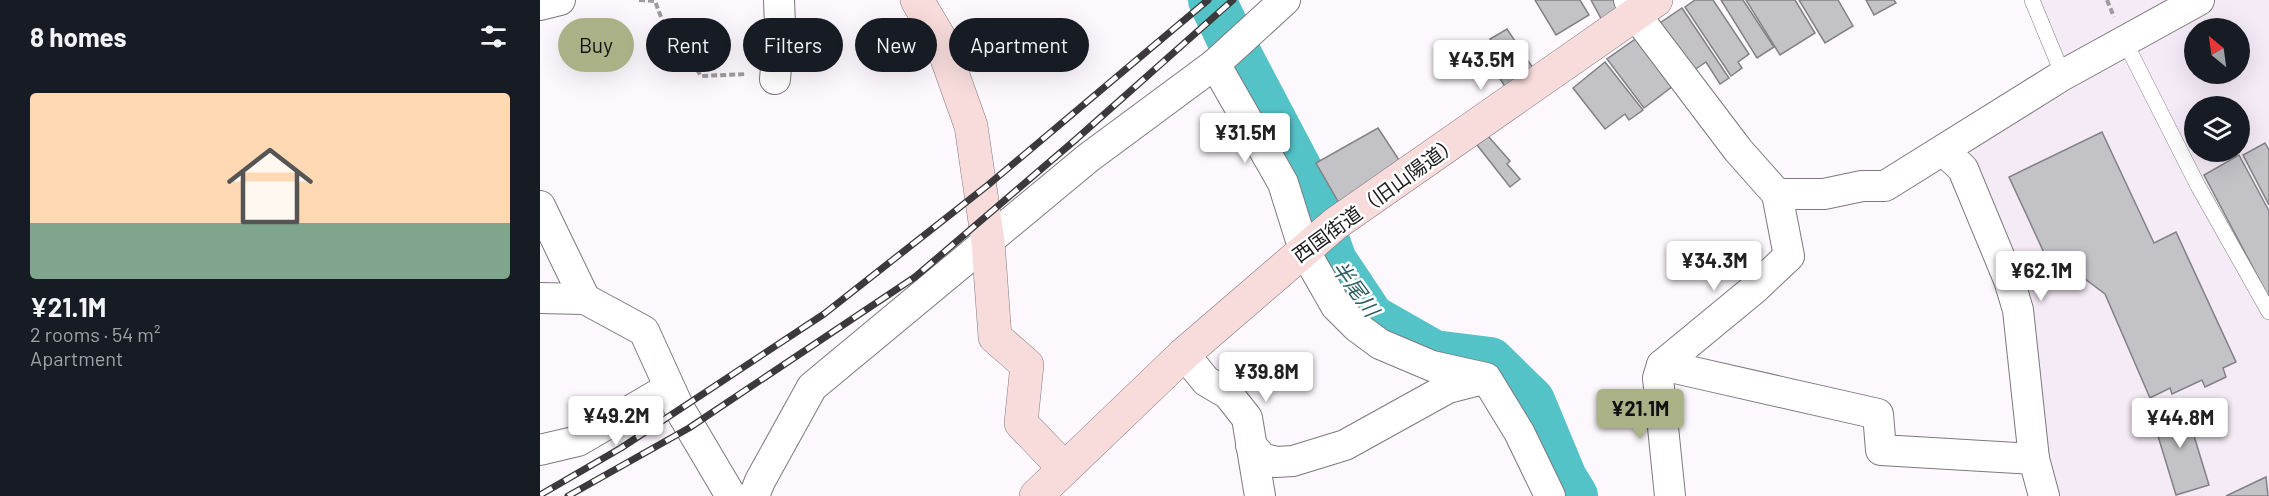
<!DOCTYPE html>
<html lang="en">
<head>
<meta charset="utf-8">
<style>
	body { margin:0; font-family:Barlow,"Noto Sans JP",sans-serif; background:#20242c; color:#f1f3f6; height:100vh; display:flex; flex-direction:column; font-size:22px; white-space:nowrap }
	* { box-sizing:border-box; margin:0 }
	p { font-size:20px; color:#9ea1a6 }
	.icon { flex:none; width:33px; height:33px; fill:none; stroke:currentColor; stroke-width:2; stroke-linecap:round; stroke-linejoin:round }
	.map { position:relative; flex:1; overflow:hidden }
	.panel { display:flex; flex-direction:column; background:#171b24; width:540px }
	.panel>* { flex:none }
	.top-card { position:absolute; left:18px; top:18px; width:570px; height:54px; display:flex; gap:12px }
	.needle { width:39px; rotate:331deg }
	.tools { position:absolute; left:1644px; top:18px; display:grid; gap:12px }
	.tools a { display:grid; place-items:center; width:66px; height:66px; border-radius:50%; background:#171b24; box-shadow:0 6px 24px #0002; font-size:30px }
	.price { position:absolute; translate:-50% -51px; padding:0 14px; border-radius:6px; background:#fff; color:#222; font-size:20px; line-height:39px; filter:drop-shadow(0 2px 3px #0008) }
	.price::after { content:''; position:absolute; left:50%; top:36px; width:18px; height:14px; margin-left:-9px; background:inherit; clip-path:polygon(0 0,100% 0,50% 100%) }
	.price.on { background:#aab187; color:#111 }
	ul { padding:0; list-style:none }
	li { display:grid; align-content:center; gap:12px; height:318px; padding:0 30px }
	li span { display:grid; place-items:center; height:186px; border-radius:6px; color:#555 }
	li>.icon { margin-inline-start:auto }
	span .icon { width:108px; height:108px; fill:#fffc; stroke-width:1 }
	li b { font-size:26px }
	h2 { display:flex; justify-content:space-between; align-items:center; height:72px; padding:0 30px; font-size:26px }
	.chip { padding:0 21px; border-radius:27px; background:#171b24; box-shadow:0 6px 24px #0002; font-size:21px; line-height:54px }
	.chip.on { background:#aab187; color:#111 }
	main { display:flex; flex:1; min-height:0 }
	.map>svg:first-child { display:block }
	.built { fill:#f5ebf6; fill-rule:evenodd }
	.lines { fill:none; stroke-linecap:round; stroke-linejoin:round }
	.river { stroke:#53c3c8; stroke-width:48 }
	.building { fill:#c3c2c7; stroke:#828186; stroke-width:1.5 }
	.lane-casing { stroke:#7d797e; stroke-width:16 }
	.street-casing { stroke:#7d797e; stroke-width:32 }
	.secondary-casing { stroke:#7d797e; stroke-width:34 }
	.path { stroke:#9f9b9f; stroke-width:4; stroke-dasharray:6 3; stroke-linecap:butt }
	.lane { stroke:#fff; stroke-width:15 }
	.street { stroke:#fff; stroke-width:30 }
	.secondary { stroke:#f8dcdc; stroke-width:33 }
	.rail-casing { stroke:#3b393b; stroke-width:7 }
	.rail { stroke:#fff; stroke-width:4.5; stroke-dasharray:14; stroke-linecap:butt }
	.labels { text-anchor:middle; stroke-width:5; stroke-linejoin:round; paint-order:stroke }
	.street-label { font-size:20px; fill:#1d1b1d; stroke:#fff }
	.water-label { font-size:21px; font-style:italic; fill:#2d5d5f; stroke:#fff }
</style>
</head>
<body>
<main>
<section class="panel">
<h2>8 homes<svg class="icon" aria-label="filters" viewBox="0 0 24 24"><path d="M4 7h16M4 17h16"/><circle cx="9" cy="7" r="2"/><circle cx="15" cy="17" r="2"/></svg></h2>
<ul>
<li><span style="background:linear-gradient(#ffd9b3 70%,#7fa58c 0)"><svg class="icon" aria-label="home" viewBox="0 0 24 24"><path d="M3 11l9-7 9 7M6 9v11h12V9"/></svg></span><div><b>¥21.1M</b><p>2 rooms · 54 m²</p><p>Apartment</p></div></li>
</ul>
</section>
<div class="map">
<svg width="1729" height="496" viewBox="0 0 1729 496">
	<rect width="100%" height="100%" fill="#fdf8fd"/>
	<path class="built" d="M 1487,0 L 1729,0 L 1729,496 L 1502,496 L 1475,295 L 1418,158 L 1539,85 ZM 1654,28 L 1700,28 L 1700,74 L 1654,74 ZM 1654,106 L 1700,106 L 1700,152 L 1654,152 Z"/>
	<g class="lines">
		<polyline class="river" points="672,0 697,53 765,182 793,261 831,318 894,354 950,361 991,401 1023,478 1034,496"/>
	</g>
	<g class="building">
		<polygon points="995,0 1040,0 1049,15 1016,35"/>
		<polygon points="1051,0 1085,0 1064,24"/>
		<polygon points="1155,0 1173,0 1209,54 1198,62 1202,68 1191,76 1145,7"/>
		<polygon points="1181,0 1203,0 1234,47 1217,58"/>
		<polygon points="1206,0 1255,0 1275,33 1240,55"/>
		<polygon points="1259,0 1298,0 1313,26 1285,43"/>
		<polygon points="1326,0 1354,0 1356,3 1334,15"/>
		<polygon points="1142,8 1189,78 1180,84 1166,62 1147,75 1114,27"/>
		<polygon points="967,29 995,71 967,90 946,56 957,48 950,39"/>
		<polygon points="1101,35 1137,83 1104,108 1067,59"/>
		<polygon points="1065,62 1103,110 1089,120 1085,114 1065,129 1033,88"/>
		<polygon points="838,128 861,163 799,203 776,163"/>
		<polygon points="1562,132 1614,243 1636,232 1696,362 1683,368 1686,377 1665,387 1662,380 1632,394 1630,388 1610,398 1565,294 1537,273 1518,283 1469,177"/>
		<polygon points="948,136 970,161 967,164 980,179 970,187 937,145"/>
		<polygon points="1725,143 1729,150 1729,205 1703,155"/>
		<polygon points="1699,155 1729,211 1729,298 1664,175"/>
		<polygon points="1644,403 1669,485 1636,495 1611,413"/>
		<polygon points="1726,477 1728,496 1686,496"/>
	</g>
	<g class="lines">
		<g class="lane-casing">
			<g id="lane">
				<polyline points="1492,0 1523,75"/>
				<polyline points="1585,42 1658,186 1729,312"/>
			</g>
		</g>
		<g class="street-casing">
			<g id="street">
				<polyline points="1089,0 1095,14 1198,150 1237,194 1284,194 1322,186 1345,186 1523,75 1659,0"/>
				<polyline points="0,5 20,0"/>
				<polyline points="675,64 743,183 764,250 796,306 817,327 840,344 892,366 946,378 979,432 1010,496"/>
				<polyline points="235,79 240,25 239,0"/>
				<polyline points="1404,151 1423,169 1469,280 1478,310 1494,459 1504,496"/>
				<polyline points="0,206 45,299"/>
				<polyline points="0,298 45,299 104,331 139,408 191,496"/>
				<polyline points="644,354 666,381 688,394 707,418 720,496"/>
				<polyline points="1122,365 1338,414 1341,450 1494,459"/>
				<polyline points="711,445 722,458 736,462 753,461 805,445 908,388 943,379"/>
				<polyline points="0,450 38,441 129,388"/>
				<polyline points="214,496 220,481 272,387 548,158 675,64 745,0"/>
				<polyline points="1130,496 1118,378 1122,365 1213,290 1249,256 1237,194"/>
			</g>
		</g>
		<g class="secondary-casing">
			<g id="secondary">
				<polyline points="377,0 400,39 431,126 448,242 455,337 487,365 481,423 524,468"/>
				<polyline points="496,496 644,354 795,224 1116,0"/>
			</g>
		</g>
		<g class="path">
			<polyline points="99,0 115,1 130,41 143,48 161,76 207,74"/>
			<polyline points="1567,0 1574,17"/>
		</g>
		<use href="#lane" class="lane"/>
		<use href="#street" class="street"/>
		<use href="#secondary" class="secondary"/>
		<g class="rail-casing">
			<g id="rail">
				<polyline points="0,495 81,448 284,314 448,185 668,0"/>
				<polyline points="28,496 149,428 375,277 534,141 693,0"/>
			</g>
		</g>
		<use href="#rail" class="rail"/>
	</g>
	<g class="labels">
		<g class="street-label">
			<text transform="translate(836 199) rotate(-36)" y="7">西国街道（旧山陽道）</text>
		</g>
		<g class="water-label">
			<text transform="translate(815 289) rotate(54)" y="7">半尾川</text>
		</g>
	</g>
</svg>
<div class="tools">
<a><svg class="needle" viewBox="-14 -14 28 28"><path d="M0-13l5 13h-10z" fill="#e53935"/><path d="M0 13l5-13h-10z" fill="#9ea1a6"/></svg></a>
<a><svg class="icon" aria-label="layers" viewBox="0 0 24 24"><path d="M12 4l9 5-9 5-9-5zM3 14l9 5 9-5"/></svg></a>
</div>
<b class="price" style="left:941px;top:91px">¥43.5M</b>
<b class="price" style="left:705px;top:164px">¥31.5M</b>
<b class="price" style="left:1174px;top:292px">¥34.3M</b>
<b class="price" style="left:1501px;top:302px">¥62.1M</b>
<b class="price" style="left:726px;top:403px">¥39.8M</b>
<b class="price on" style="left:1100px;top:440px">¥21.1M</b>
<b class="price" style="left:76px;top:447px">¥49.2M</b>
<b class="price" style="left:1640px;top:449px">¥44.8M</b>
<div class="top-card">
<a class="chip on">Buy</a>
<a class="chip">Rent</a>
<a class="chip">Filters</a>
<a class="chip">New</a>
<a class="chip">Apartment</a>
</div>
</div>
</main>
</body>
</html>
